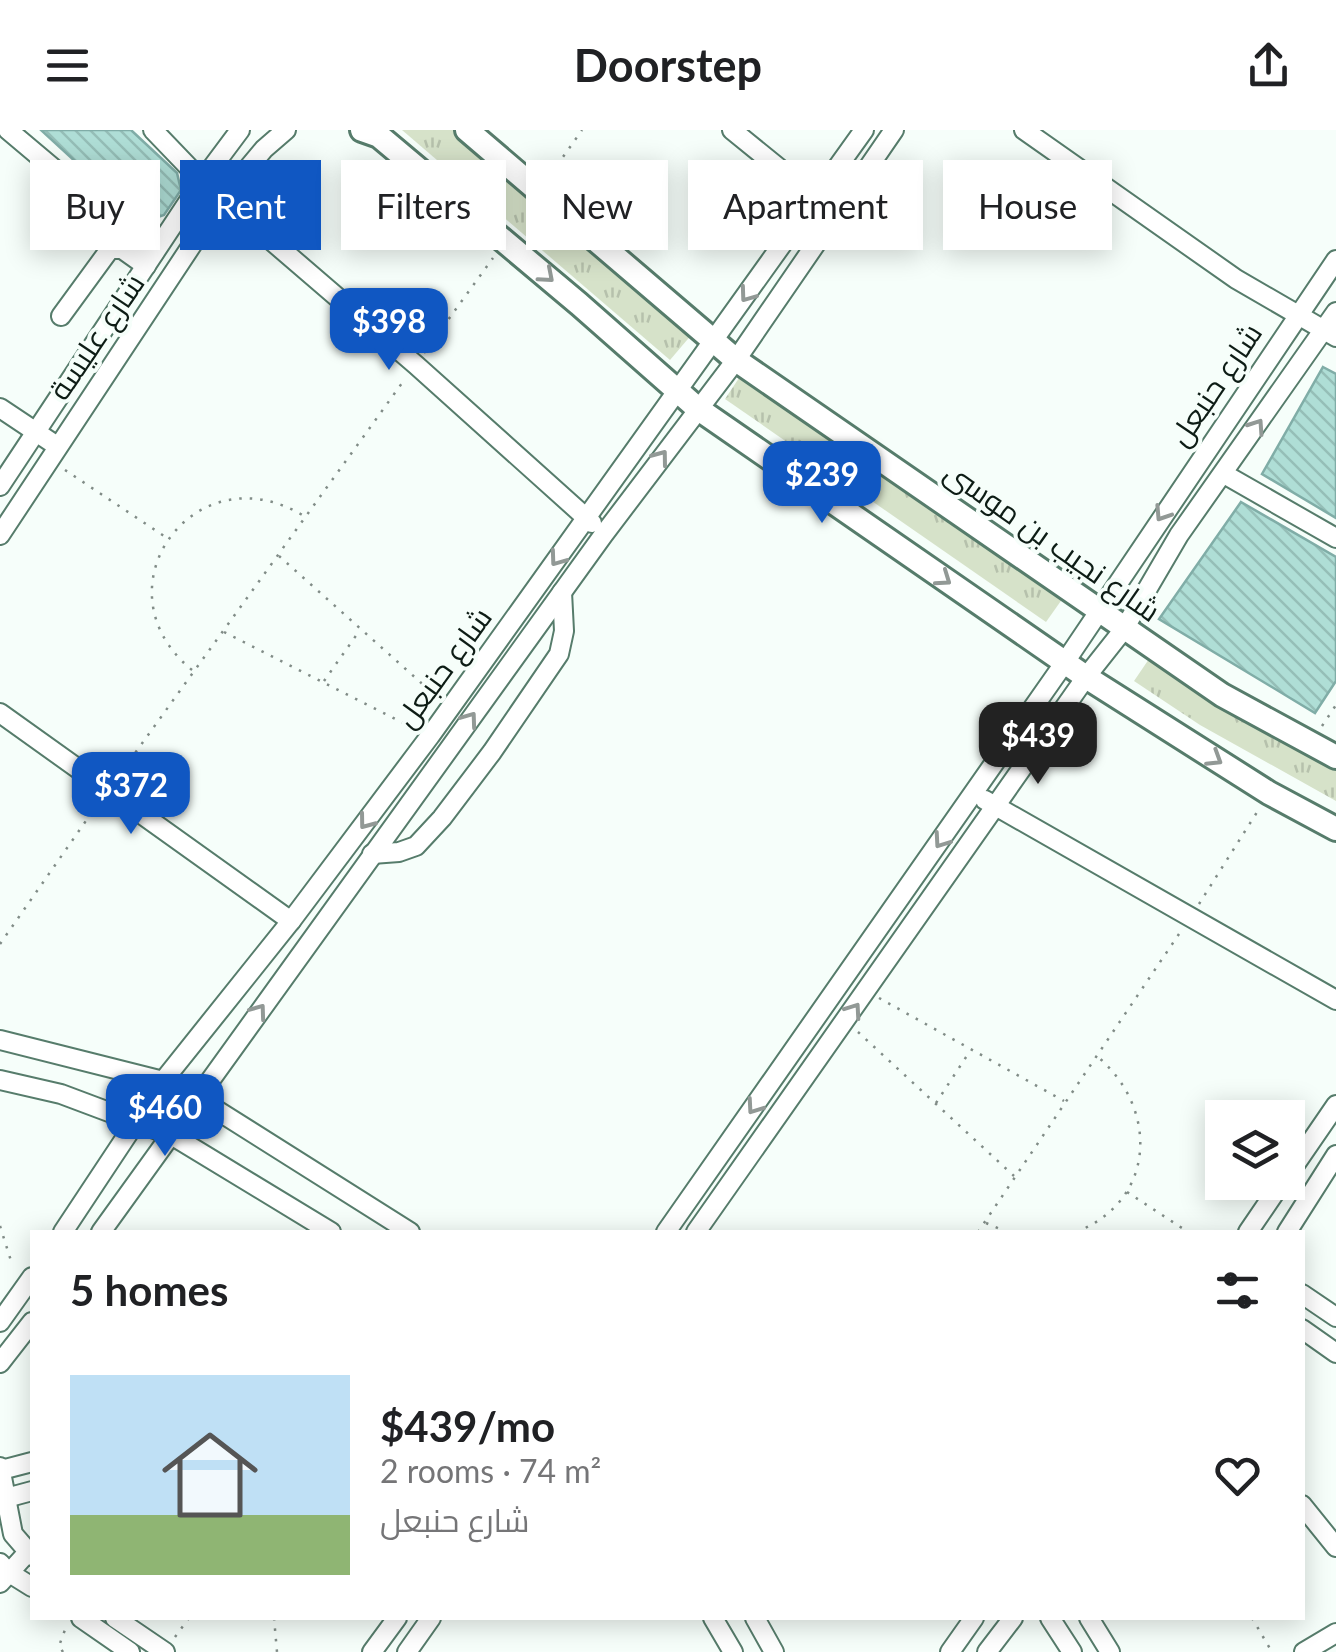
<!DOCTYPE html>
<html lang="en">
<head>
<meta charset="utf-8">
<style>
	body { margin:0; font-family:Lato,Cairo,sans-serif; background:#f2f2f2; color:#202124; height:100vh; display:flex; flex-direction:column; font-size:38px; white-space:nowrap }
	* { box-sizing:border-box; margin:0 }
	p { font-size:32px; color:#757577 }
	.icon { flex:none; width:55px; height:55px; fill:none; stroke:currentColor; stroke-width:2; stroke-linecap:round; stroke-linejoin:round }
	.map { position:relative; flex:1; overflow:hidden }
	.details { position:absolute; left:30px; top:1100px; width:1275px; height:390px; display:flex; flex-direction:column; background:#fff; border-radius:0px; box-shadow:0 5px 25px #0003 }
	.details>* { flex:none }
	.banner { position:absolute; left:30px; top:30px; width:1278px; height:90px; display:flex; gap:20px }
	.fabs { position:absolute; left:1205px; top:970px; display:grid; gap:20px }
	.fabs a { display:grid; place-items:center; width:100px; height:100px; border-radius:0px; background:#fff; box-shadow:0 5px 25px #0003; font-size:50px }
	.price { position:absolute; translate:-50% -85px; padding:0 22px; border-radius:20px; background:#1057c2; color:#fff; font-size:32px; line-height:65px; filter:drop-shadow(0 2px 5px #0008) }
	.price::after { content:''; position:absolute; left:50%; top:60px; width:30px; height:22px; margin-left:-15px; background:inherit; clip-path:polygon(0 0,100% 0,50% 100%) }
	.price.on { background:#222; color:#fff }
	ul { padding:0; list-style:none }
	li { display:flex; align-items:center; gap:30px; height:250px; padding:0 40px }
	li span { display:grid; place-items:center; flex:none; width:280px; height:200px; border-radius:0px; color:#555 }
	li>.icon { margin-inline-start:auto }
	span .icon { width:120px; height:120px; fill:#fffc; stroke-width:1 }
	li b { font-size:42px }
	h2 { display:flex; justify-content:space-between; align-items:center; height:120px; padding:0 40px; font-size:42px }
	.tag { padding:0 35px; border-radius:0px; background:#fff; box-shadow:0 5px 25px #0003; font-size:35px; line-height:90px }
	.tag.on { background:#1057c2; color:#fff }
	header { display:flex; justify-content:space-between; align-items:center; height:130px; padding:0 40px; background:#fff; font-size:45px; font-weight:700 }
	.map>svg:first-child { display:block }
	.grass { fill:url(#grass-tufts) }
	.building { fill:url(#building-back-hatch); stroke:#80ada7; stroke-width:2.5 }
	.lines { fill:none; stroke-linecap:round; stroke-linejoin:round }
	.minor-casing { stroke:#567c6b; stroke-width:22 }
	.major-casing { stroke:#567c6b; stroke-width:28 }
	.path { stroke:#818c87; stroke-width:2.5; stroke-dasharray:2.5 8; stroke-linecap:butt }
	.minor { stroke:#fff; stroke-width:18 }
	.major { stroke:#fff; stroke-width:22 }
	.oneway { stroke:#929996 }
	.labels { text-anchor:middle; stroke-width:8; stroke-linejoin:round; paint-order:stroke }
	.street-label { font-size:30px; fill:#0d1c15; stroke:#f6fefa }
</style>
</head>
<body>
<header><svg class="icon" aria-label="menu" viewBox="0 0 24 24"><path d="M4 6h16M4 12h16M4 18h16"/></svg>Doorstep<svg class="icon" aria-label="share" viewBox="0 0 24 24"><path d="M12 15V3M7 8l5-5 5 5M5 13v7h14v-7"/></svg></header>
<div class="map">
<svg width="1336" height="1522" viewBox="0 0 1336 1522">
	<defs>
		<pattern id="grass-tufts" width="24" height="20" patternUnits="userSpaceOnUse" patternTransform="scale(2.5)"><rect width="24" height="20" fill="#d6e2c9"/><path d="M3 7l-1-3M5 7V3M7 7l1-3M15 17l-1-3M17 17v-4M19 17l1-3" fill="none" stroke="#b6c1ac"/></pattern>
		<pattern id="building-back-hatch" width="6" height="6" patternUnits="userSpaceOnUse" patternTransform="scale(2.5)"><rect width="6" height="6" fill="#afded6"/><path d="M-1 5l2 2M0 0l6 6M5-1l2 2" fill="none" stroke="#95beb7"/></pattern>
	</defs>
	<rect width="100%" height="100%" fill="#f6fefa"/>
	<g class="grass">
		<polygon points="402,0 457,0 693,203 670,230"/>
		<polygon points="741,245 1063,468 1046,492 725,269"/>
		<polygon points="1149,529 1213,575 1336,639 1336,671 1200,595 1134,551"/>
	</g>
	<g class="building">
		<polygon points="41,0 131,0 177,43 181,60 164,85 147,91 127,79"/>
		<polygon points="1323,237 1336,244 1336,388 1262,344"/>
		<polygon points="1241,372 1336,427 1336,551 1315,583 1159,489"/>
	</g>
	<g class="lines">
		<g class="minor-casing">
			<g id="minor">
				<polyline points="8,0 154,123"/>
				<polyline points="153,0 202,51 416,235 592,393"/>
				<polyline points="732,0 817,69"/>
				<polyline points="1024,0 1236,149 1336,207"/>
				<polyline points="61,186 110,119 122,119 146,136"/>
				<polyline points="0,278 57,316"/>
				<polyline points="1224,344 1336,408"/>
				<polyline points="0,356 202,51 240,0"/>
				<polyline points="0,405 223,68 264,19 286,0"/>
				<polyline points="0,583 291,791"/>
				<polyline points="985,670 1336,870"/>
				<polyline points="372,724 399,722 416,716 442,688 492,622 559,524 564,501 562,462"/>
				<polyline points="0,910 163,951 196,967 410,1102"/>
				<polyline points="0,950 61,964 173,1006 331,1102"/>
				<polyline points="1288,1045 1336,975"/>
				<polyline points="63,1102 163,951 291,791 430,606 864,0"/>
				<polyline points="101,1102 604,404 736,230 894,0"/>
				<polyline points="666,1102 1065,532 1336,130"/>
				<polyline points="696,1102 1086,547 1124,499 1179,405 1336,182"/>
				<polyline points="1248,1102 1282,1052"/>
				<polyline points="1287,1102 1336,1025"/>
				<polyline points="1302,1164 1336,1187"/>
				<polyline points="0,1192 32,1147"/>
				<polyline points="1302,1199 1336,1223"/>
				<polyline points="0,1233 32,1192"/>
				<polyline points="0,1337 13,1404 32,1426"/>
				<polyline points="1,1340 32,1332"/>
				<polyline points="6,1368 32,1361"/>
				<polyline points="1302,1375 1336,1417"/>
				<polyline points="0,1433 8,1442 32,1457"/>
				<polyline points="0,1453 28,1422"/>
				<polyline points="81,1488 130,1522"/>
				<polyline points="115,1488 165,1522"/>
				<polyline points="713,1488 733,1522"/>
				<polyline points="755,1488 774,1522"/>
				<polyline points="1050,1488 1072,1522"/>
				<polyline points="1089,1488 1110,1522"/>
				<polyline points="372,1522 397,1488"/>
				<polyline points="407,1522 431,1488"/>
				<polyline points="950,1522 974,1488"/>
				<polyline points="987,1522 1013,1488"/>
				<polyline points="1304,1522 1336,1503"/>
			</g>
		</g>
		<g class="major-casing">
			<g id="major">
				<polyline points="362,0 379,6 579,174 697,278 1086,547 1269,663 1336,699"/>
				<polyline points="467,0 736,230 1222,565 1336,627"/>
			</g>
		</g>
		<g class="path">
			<polyline points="551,44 582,0"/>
			<polyline points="424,223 493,128"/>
			<polyline points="65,340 167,408"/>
			<polyline points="279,426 437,567"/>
			<polyline points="224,502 413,598"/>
			<path d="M 192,540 C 93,459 195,319 304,386"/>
			<polyline points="324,551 360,500"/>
			<polyline points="1322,596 1336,575"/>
			<polyline points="117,648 405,249"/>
			<polyline points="1199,774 1259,679"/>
			<polyline points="0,814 97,675"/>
			<polyline points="879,868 1064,971"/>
			<polyline points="858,902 1014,1046"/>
			<polyline points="936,973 970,921"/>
			<polyline points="1127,1062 1188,1102"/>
			<polyline points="986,1093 1007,1102"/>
			<polyline points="0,1096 12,1134"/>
			<polyline points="978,1102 1181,801"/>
			<path d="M 1076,1102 C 1156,1071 1159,979 1098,927"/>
			<polyline points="274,1488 277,1522"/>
			<polyline points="1252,1488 1272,1522"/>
			<polyline points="175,1507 189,1488"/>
			<polyline points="63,1522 59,1516 66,1497"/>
		</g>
		<use href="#minor" class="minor"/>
		<use href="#major" class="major"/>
	</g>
	<defs><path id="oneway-chevron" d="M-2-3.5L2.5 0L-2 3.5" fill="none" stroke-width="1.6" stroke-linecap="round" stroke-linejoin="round" transform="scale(2.5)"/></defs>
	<g class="oneway">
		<use href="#oneway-chevron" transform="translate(547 146) rotate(41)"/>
		<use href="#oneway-chevron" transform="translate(747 165) rotate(126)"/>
		<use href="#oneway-chevron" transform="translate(1257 296) rotate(-56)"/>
		<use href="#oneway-chevron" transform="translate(661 327) rotate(-53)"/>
		<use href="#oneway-chevron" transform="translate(1162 384) rotate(123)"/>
		<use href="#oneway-chevron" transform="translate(557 429) rotate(126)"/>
		<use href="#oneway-chevron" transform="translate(944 449) rotate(35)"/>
		<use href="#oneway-chevron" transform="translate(470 589) rotate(-54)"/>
		<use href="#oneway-chevron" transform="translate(1215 629) rotate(32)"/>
		<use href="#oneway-chevron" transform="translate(366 692) rotate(127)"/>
		<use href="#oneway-chevron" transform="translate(941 711) rotate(125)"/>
		<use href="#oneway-chevron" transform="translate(854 880) rotate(-55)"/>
		<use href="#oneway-chevron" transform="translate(259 881) rotate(-54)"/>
		<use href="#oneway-chevron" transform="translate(754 977) rotate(125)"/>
	</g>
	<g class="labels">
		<g class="street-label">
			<text transform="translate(97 207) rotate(-56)" y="10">شارع عليسة</text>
			<text transform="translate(1216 255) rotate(-56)" y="10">شارع حنبعل</text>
			<text transform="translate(1052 412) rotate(35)" y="10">شارع نجيب بن موسى</text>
			<text transform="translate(444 538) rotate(-54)" y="10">شارع حنبعل</text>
		</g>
	</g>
</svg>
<div class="fabs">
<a><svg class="icon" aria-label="layers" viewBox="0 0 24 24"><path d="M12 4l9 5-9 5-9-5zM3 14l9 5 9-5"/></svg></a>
</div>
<b class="price" style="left:389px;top:243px">$398</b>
<b class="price" style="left:822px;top:396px">$239</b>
<b class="price on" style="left:1038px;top:657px">$439</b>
<b class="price" style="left:131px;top:707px">$372</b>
<b class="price" style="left:165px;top:1029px">$460</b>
<div class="banner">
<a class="tag">Buy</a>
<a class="tag on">Rent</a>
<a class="tag">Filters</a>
<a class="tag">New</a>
<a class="tag">Apartment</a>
<a class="tag">House</a>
</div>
<section class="details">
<h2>5 homes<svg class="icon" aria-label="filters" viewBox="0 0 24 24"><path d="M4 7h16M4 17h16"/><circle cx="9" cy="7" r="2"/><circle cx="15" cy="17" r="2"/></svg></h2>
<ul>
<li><span style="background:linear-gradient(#bfe0f5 70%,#8fb573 0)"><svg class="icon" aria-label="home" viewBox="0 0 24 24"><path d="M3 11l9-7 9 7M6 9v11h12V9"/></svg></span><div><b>$439/mo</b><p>2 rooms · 74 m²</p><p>شارع حنبعل</p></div><svg class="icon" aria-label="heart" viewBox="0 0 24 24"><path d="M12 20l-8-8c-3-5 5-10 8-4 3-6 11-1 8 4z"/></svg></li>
</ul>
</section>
</div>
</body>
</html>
